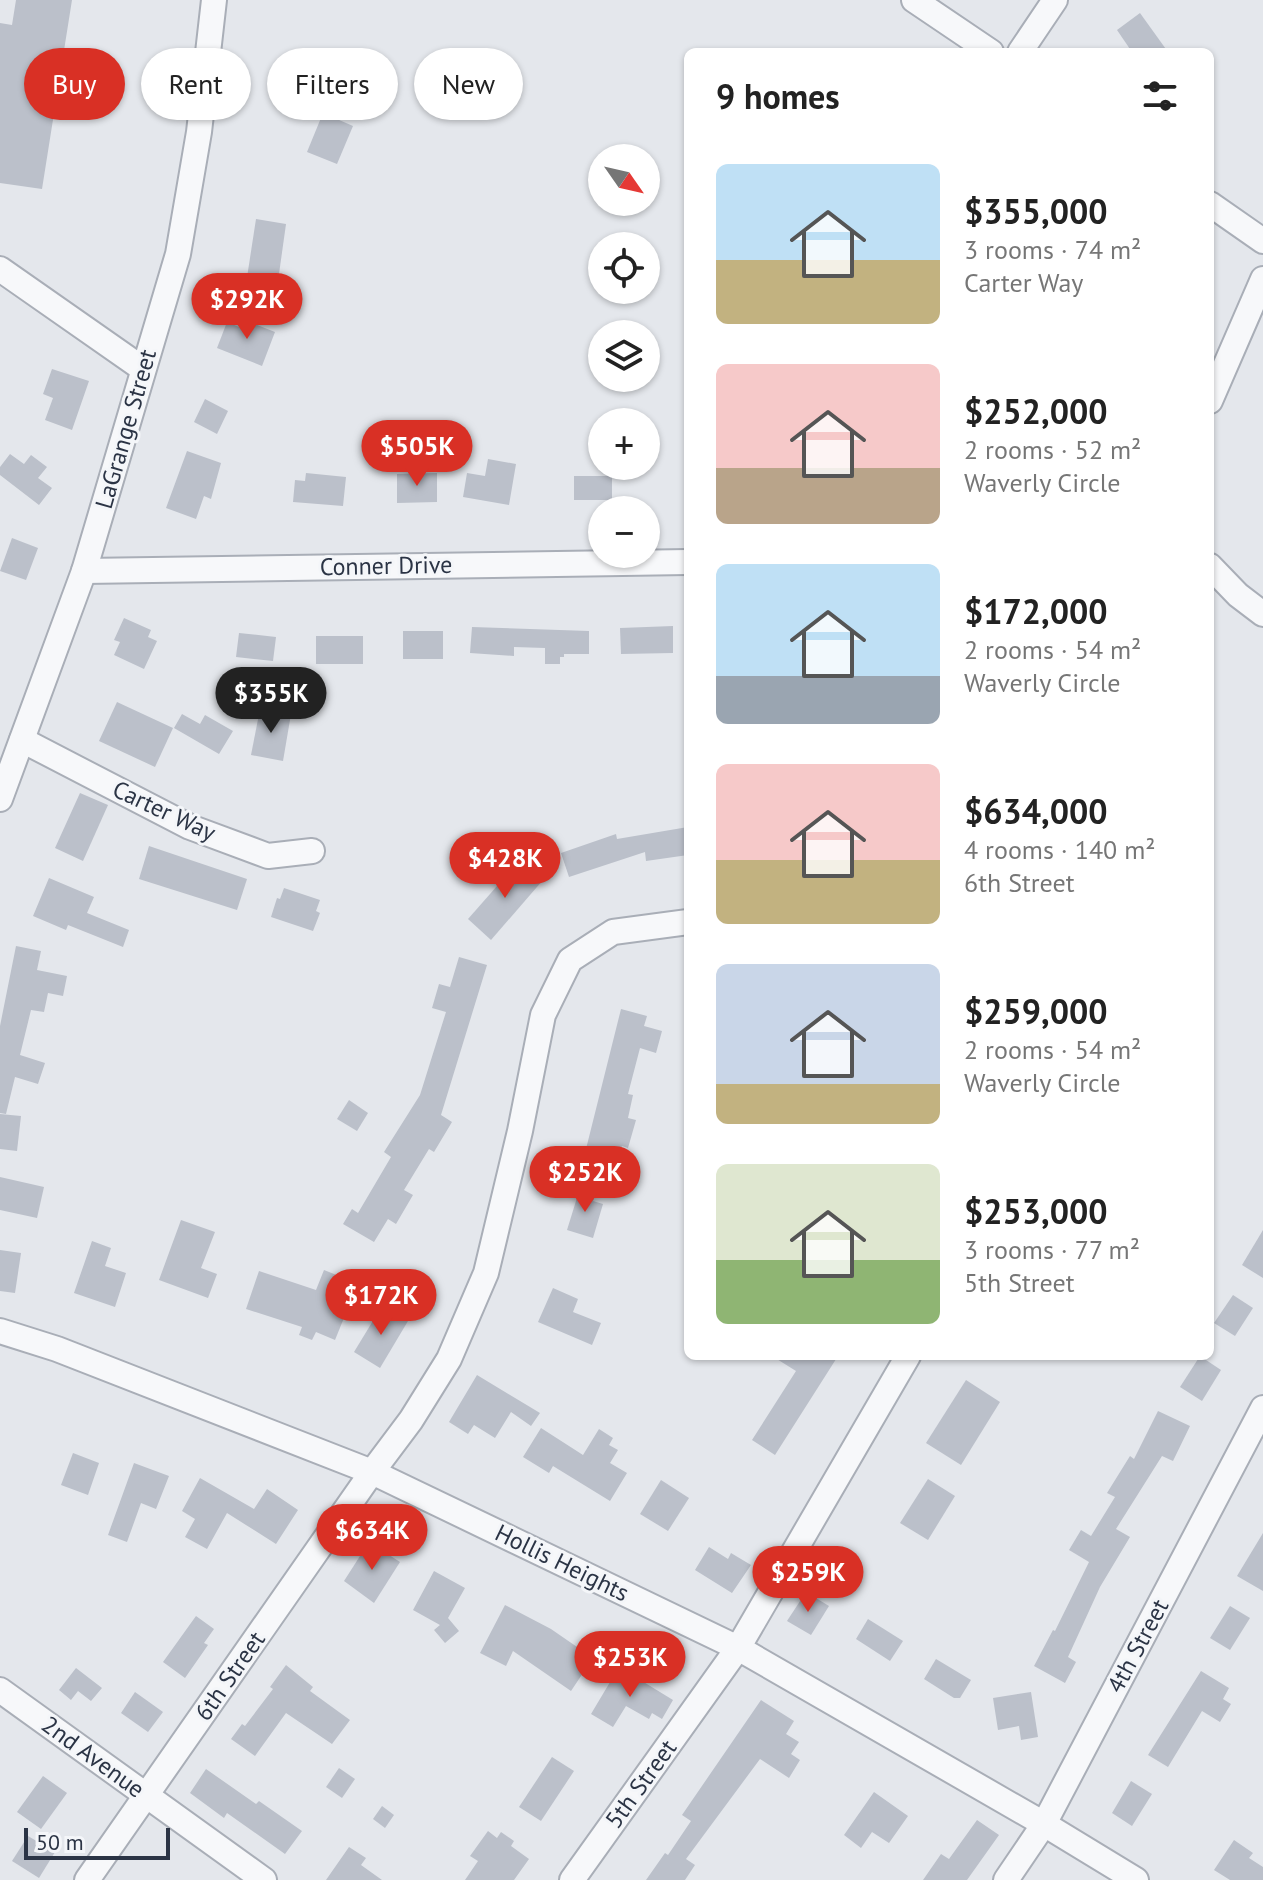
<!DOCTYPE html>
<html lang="en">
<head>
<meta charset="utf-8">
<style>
	body { margin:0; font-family:"PT Sans",sans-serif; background:#f2f2f2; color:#222; height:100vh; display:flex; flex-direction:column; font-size:30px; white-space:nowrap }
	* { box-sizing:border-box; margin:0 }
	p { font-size:26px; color:#767676 }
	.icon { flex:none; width:44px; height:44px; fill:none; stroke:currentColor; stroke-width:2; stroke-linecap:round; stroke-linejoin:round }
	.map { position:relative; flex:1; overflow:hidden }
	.sheet { position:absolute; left:684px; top:48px; width:530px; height:1312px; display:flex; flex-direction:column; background:#fff; border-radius:12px; box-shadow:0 2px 6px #0004 }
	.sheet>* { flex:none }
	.hud { position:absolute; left:24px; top:48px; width:540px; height:72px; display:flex; gap:16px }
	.needle { width:52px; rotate:124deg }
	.buttons { position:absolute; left:588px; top:144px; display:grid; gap:16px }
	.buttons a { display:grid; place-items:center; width:72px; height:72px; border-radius:50%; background:#fff; box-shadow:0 2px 6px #0004; font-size:40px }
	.scale { position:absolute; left:24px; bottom:20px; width:146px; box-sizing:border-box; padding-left:8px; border:4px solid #2b3445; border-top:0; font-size:22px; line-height:28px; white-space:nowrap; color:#2b3445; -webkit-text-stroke:6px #f4f6f9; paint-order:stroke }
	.price { position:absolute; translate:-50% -68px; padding:0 18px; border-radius:28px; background:#d93025; color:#fff; font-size:26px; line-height:52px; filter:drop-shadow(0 2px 4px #0008) }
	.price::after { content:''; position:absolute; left:50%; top:48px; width:24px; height:18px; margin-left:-12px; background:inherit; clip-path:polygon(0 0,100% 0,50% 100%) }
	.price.active { background:#222; color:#fff }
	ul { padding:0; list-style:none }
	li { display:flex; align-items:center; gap:24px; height:200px; padding:0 32px }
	li span { display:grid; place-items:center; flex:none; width:224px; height:160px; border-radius:12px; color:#555 }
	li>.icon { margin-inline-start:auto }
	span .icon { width:96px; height:96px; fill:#fffc; stroke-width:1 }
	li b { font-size:34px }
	h2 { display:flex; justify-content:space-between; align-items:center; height:96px; padding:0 32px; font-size:34px }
	.chip { padding:0 28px; border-radius:36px; background:#fff; box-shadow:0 2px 6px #0004; font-size:28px; line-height:72px }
	.chip.active { background:#d93025; color:#fff }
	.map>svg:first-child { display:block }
	.building { fill:#bbc0ca }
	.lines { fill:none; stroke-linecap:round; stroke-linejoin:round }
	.minor-casing { stroke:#a9aeb7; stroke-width:28 }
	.minor { stroke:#f7f8fa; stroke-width:24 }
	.labels { text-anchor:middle; stroke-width:6; stroke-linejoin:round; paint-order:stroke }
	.street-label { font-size:24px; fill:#2b3445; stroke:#f4f6f9 }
</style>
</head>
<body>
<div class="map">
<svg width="1263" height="1880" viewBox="0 0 1263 1880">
	<rect width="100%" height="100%" fill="#e4e7ec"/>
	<g class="building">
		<polygon points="16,0 72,0 42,189 0,183 0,23 12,25"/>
		<polygon points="1140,13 1168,52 1132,52 1117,30"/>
		<polygon points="323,113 353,126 337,164 307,152"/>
		<polygon points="256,219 286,224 277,288 246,284"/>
		<polygon points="242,319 275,332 262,366 217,348 227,322 239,327"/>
		<polygon points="52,369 89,381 72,430 45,420 53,398 43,394"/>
		<polygon points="205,399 228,411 217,434 194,422"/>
		<polygon points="187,451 221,463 211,499 204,496 196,519 166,508"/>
		<polygon points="10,454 24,464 31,455 47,467 38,478 52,488 39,505 0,475 0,467"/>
		<polygon points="488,459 516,464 509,505 463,497 467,473 485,476"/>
		<polygon points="306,473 346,477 343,506 293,502 295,480 305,481"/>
		<polygon points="437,473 437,502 397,503 397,474"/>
		<rect x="574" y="476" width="38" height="24"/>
		<polygon points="12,538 38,548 26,580 0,571"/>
		<polygon points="124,618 151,630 148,637 157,641 144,669 114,655 120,642 114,640"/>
		<polygon points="673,626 673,653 621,654 620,628"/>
		<polygon points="472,627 589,631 589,654 564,654 564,657 560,657 560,664 545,664 545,648 514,647 514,656 470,653"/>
		<rect x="403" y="631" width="40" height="28"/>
		<polygon points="239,633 276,637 273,661 236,657"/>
		<rect x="316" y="636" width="47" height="28"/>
		<polygon points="117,702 173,728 155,767 99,741"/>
		<polygon points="260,709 291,714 283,761 251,755"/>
		<polygon points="182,714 200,724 205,715 233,731 219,754 174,728"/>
		<polygon points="80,793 108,805 83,861 55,848"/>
		<polygon points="688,827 688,855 646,861 645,852 569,877 561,853 616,834 617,839"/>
		<polygon points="149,846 247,879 237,910 139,879"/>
		<polygon points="520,860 543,880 491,940 468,919"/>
		<polygon points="49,878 94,897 87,913 129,930 123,947 68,925 66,930 33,916"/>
		<polygon points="284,888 320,900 316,911 320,913 313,931 271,917 277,898 280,899"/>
		<polygon points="16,946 41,951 37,970 67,976 63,996 48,993 44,1012 31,1010 20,1055 45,1063 38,1084 15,1077 6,1114 0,1113 0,1026"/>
		<polygon points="459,957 487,965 441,1115 452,1122 434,1152 429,1149 404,1190 413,1195 396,1224 388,1219 374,1242 343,1224 352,1209 358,1213 391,1157 384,1152 420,1095 446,1012 432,1008 439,984 450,987"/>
		<polygon points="621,1009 647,1016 644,1026 662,1031 656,1053 640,1048 628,1094 633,1095 628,1118 636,1120 628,1148 622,1146 617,1165 584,1157"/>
		<polygon points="349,1100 368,1113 357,1131 337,1119"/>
		<polygon points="0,1114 21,1116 17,1151 0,1149"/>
		<polygon points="0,1177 44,1187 37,1218 0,1210"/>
		<polygon points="580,1188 596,1193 593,1201 603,1204 593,1238 567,1230"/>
		<polygon points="181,1220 215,1232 201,1268 217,1274 208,1298 159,1280"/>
		<polygon points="1263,1230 1263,1278 1242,1265"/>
		<polygon points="92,1241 111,1248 105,1266 126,1273 115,1307 74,1293"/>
		<polygon points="0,1250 21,1253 15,1293 0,1291"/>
		<polygon points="324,1270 344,1278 335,1302 348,1308 335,1340 316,1332 312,1340 299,1335 302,1327 246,1309 259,1271 316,1290"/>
		<polygon points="553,1288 578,1299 573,1312 601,1323 592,1345 538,1322"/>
		<polygon points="1233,1295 1253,1308 1235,1336 1214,1323"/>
		<polygon points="382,1306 408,1321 380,1368 354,1352"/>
		<polygon points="772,1356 838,1356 775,1455 752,1440 796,1371"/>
		<polygon points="1200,1356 1221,1370 1202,1401 1180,1387"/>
		<polygon points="477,1375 540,1413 531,1426 511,1412 495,1438 474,1425 468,1434 449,1422"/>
		<polygon points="966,1380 1000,1402 961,1465 926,1443"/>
		<polygon points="1158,1411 1190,1426 1173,1461 1162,1456 1116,1529 1130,1537 1100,1587 1068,1657 1076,1662 1065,1683 1034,1666 1053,1630 1055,1631 1089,1562 1069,1550 1081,1530 1091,1536 1115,1497 1107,1493 1130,1456 1134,1459"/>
		<polygon points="541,1428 583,1455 599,1429 613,1438 609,1445 618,1450 610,1463 627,1473 610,1501 553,1466 549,1473 523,1457"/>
		<polygon points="73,1453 99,1463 88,1495 61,1485"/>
		<polygon points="134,1463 169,1476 156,1509 141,1503 127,1542 108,1535"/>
		<polygon points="200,1478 254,1509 267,1489 298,1510 276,1544 227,1513 207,1549 185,1537 195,1519 182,1511"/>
		<polygon points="928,1479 955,1496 928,1540 900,1523"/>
		<polygon points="661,1480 689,1498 668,1531 640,1514"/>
		<polygon points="1263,1533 1263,1591 1237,1576"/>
		<polygon points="369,1542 400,1562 374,1603 344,1581"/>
		<polygon points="709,1547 728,1559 731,1553 751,1565 732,1593 695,1570"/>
		<polygon points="434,1571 465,1588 448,1618 459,1631 445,1643 434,1630 440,1625 413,1610"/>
		<polygon points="806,1592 829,1606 811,1635 787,1621"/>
		<polygon points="505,1605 551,1629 593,1658 571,1691 513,1651 506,1666 480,1653"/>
		<polygon points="1230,1606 1250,1618 1230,1650 1210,1638"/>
		<polygon points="196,1616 214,1629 204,1643 208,1645 185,1678 163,1662"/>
		<polygon points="868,1619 903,1641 890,1661 856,1639"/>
		<polygon points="936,1659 971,1680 960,1698 954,1698 924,1679"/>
		<polygon points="286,1665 313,1687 310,1691 350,1720 332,1744 286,1713 255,1756 231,1739 242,1724 245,1726 273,1689 270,1687"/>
		<polygon points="619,1667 673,1700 662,1719 652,1713 649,1719 626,1706 613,1727 591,1714"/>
		<polygon points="76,1668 102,1688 91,1701 78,1691 71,1700 59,1690"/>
		<polygon points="1201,1671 1229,1688 1223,1699 1231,1704 1220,1722 1202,1711 1168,1767 1148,1755"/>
		<polygon points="135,1692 163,1712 148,1732 121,1713"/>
		<polygon points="1031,1692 1038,1737 1021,1740 1019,1726 998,1730 993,1698"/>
		<polygon points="761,1700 794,1721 786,1734 799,1742 791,1754 800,1760 789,1778 760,1759 686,1859 695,1865 685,1880 646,1880 665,1853 668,1855 691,1821 682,1815"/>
		<polygon points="552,1757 574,1771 541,1821 519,1807"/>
		<polygon points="339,1768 355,1779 342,1798 326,1787"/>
		<polygon points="206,1769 256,1804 259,1801 302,1831 285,1854 227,1813 224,1818 190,1793"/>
		<polygon points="43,1776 67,1793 41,1829 17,1812"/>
		<polygon points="1131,1781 1152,1794 1132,1826 1112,1813"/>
		<polygon points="874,1792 908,1816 889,1843 872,1832 861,1848 844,1835"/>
		<polygon points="382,1806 394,1815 385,1828 373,1819"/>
		<polygon points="977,1820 999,1835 967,1880 923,1880 941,1854 949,1859"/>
		<polygon points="488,1831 497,1838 501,1832 514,1841 511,1846 529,1859 514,1880 465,1880 478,1861 470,1856"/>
		<polygon points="28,1836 55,1852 39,1878 12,1861"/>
		<polygon points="1234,1840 1253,1853 1249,1858 1263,1867 1263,1880 1230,1880 1214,1870"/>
		<polygon points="349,1847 366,1858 361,1865 382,1880 326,1880"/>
	</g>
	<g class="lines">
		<g class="minor-casing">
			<g id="minor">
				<polyline points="914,0 991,52"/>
				<polyline points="1020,52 1055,0"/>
				<polyline points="1210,204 1263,241"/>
				<polyline points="0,269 143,369"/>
				<polyline points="1210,401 1263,279"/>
				<polyline points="1210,566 1238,595 1263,614"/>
				<polyline points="84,571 688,562"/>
				<polyline points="22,740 190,827 268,856 312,851"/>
				<polyline points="0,799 84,571 178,254 199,132 214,0"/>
				<polyline points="0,1331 57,1349 372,1472 738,1648 1044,1824 1136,1880"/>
				<polyline points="0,1690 264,1880"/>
				<polyline points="87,1880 372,1472 411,1420 449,1359 486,1273 520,1131 543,1015 570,960 613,932 688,922"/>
				<polyline points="572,1880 738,1648 908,1356"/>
				<polyline points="1006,1880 1044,1824 1263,1408"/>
			</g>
		</g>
		<use href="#minor" class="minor"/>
	</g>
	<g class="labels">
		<g class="street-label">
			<text transform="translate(126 429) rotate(-74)" y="8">LaGrange Street</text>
			<text transform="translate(386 566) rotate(-1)" y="8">Conner Drive</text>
			<text transform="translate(164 811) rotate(25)" y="8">Carter Way</text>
			<text transform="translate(562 1563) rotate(26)" y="8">Hollis Heights</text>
			<text transform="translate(1138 1646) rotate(-62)" y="8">4th Street</text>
			<text transform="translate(230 1676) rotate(-55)" y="8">6th Street</text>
			<text transform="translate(93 1757) rotate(36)" y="8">2nd Avenue</text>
			<text transform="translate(641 1784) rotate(-54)" y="8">5th Street</text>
		</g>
	</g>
</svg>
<div class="buttons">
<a><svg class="needle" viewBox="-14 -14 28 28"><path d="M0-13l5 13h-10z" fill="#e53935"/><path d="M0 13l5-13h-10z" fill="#767676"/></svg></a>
<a><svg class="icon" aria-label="locate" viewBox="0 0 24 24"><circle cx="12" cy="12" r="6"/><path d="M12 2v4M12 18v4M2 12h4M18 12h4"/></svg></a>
<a><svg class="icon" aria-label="layers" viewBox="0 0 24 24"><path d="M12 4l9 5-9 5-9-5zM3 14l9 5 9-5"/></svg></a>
<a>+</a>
<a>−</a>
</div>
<div class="scale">50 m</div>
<b class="price" style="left:247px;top:341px">$292K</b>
<b class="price" style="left:417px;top:488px">$505K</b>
<b class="price active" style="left:271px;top:735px">$355K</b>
<b class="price" style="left:505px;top:900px">$428K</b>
<b class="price" style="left:585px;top:1214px">$252K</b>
<b class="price" style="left:381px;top:1337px">$172K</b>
<b class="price" style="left:372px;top:1572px">$634K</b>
<b class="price" style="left:808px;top:1614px">$259K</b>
<b class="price" style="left:630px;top:1699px">$253K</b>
<div class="hud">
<a class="chip active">Buy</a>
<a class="chip">Rent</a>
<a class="chip">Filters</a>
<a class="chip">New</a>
</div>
<section class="sheet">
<h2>9 homes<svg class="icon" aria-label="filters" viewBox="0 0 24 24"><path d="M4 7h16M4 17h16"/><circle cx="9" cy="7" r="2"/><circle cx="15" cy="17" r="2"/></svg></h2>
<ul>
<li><span style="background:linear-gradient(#bfe0f5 60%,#c2b280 0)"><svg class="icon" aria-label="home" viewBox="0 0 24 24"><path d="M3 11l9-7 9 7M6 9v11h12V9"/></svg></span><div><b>$355,000</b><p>3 rooms · 74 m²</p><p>Carter Way</p></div></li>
<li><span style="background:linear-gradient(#f6c9c9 65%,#b9a48a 0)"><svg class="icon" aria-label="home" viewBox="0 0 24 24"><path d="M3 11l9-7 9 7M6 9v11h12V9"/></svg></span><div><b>$252,000</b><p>2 rooms · 52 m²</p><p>Waverly Circle</p></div></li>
<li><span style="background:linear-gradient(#bfe0f5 70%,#9aa5b1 0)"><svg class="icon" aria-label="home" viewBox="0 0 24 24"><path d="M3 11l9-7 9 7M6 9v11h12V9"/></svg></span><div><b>$172,000</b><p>2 rooms · 54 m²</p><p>Waverly Circle</p></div></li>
<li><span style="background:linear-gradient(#f6c9c9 60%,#c2b280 0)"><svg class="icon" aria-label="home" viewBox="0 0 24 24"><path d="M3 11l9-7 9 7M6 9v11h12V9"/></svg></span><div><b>$634,000</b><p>4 rooms · 140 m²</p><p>6th Street</p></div></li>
<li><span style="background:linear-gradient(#c9d6e8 75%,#c2b280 0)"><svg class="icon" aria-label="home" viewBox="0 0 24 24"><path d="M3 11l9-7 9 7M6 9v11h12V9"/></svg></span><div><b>$259,000</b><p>2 rooms · 54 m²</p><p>Waverly Circle</p></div></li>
<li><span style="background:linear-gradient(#dfe7d0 60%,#8fb573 0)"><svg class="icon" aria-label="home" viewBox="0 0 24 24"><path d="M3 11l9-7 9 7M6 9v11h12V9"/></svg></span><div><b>$253,000</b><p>3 rooms · 77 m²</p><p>5th Street</p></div></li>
</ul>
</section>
</div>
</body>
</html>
